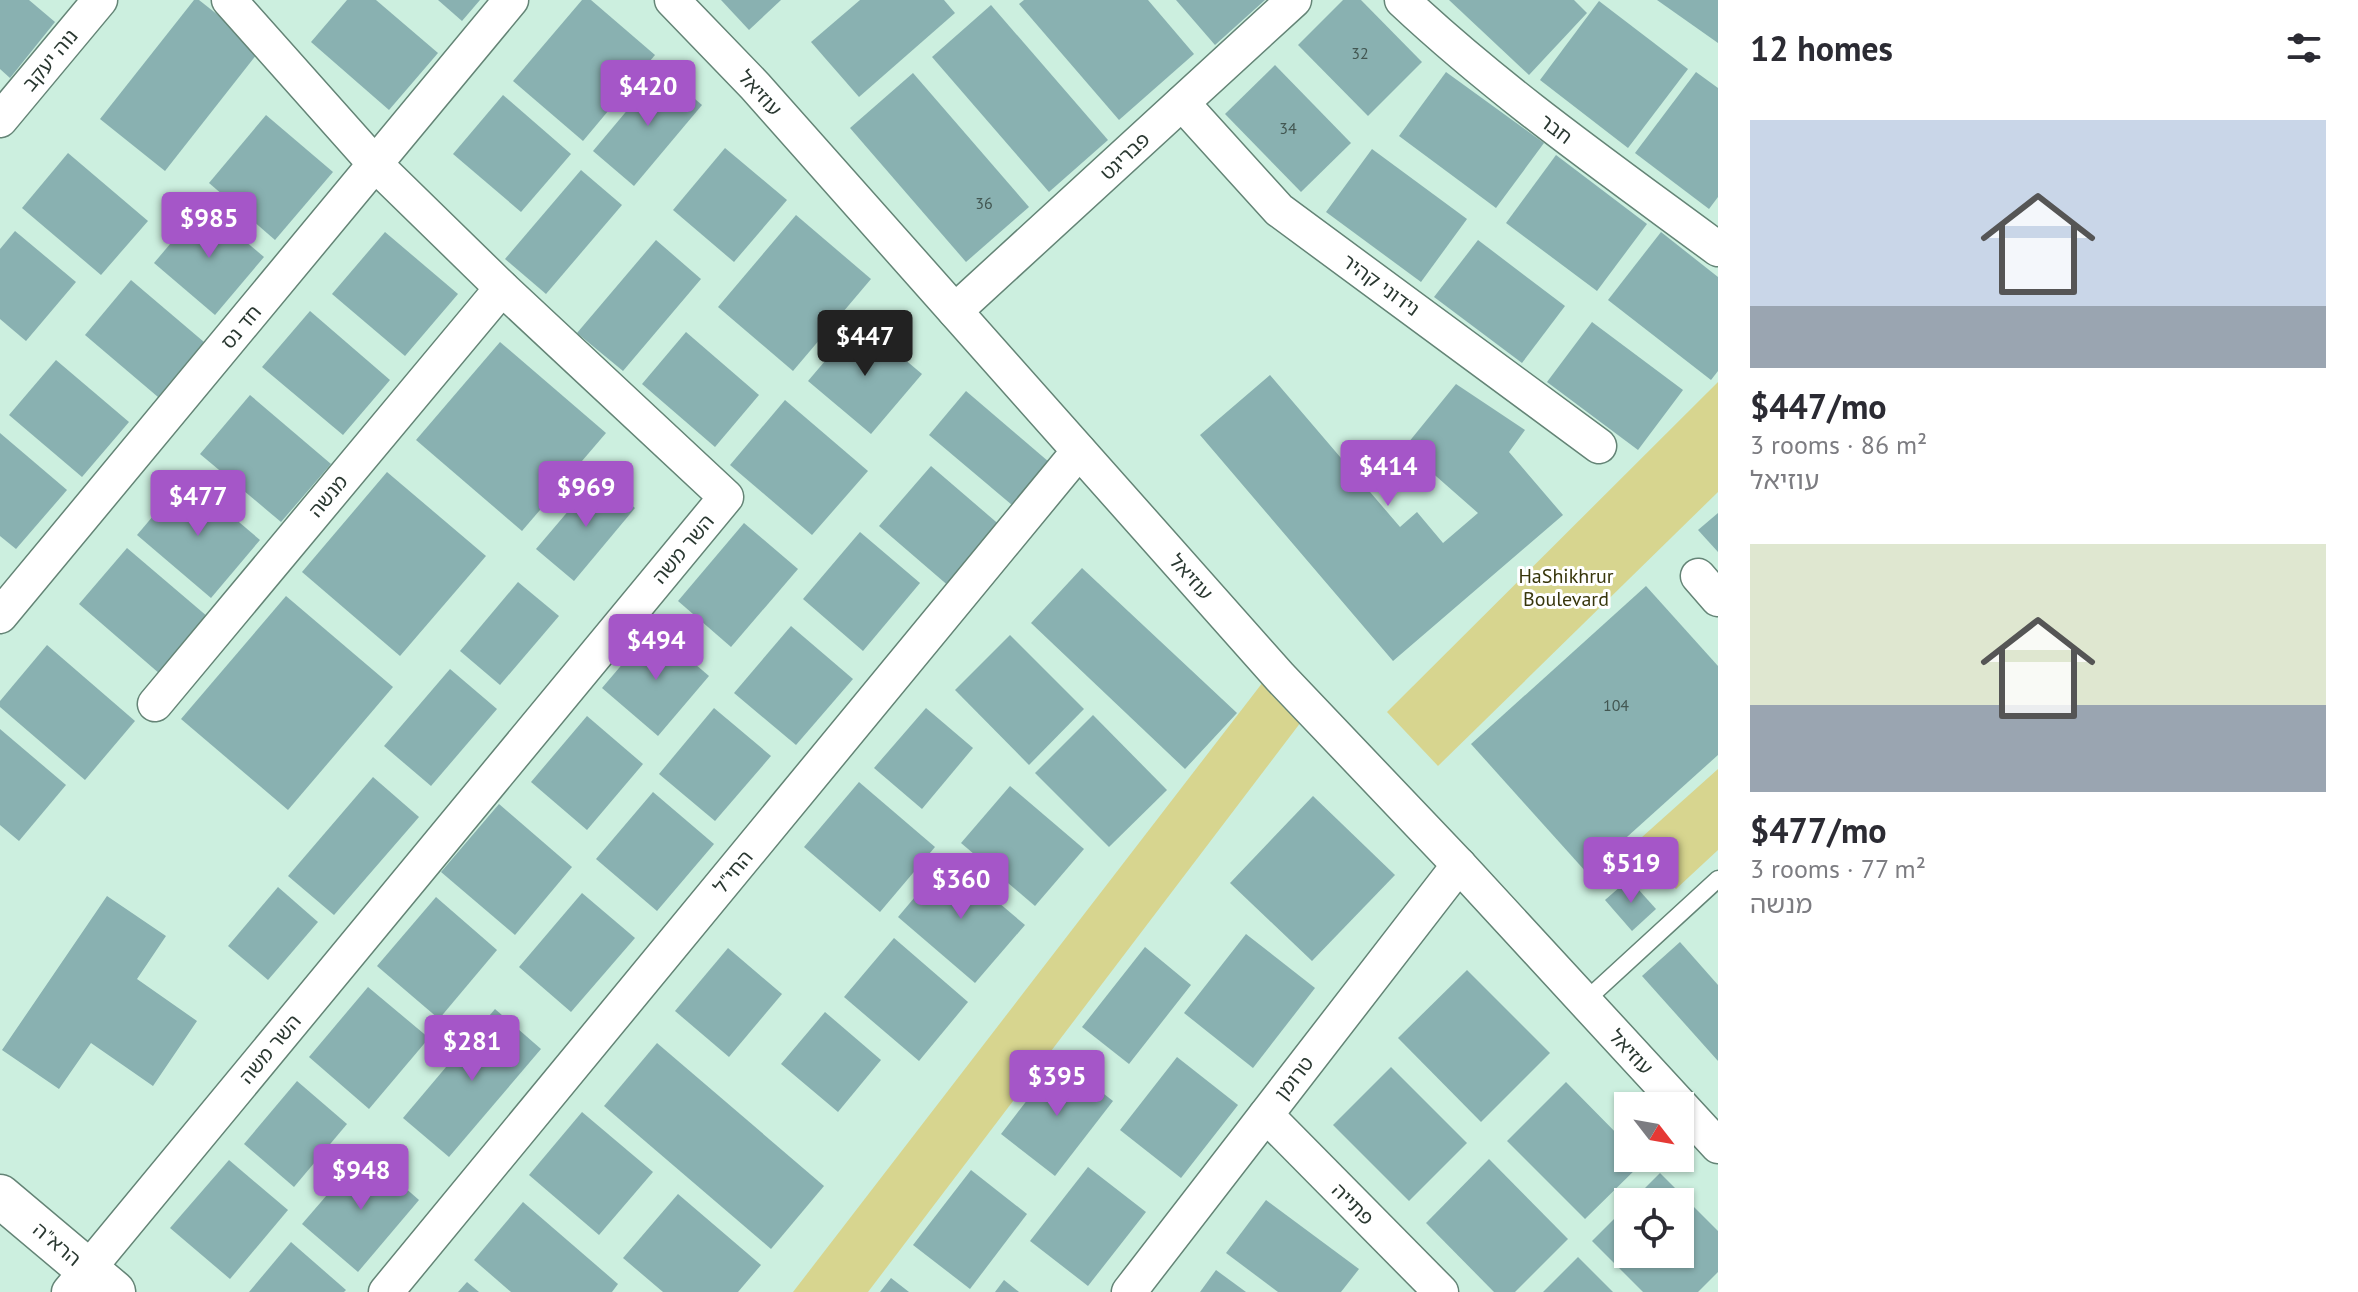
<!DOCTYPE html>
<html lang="en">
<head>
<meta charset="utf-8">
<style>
	body { margin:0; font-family:"PT Sans","Noto Sans Hebrew",sans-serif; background:#f7f7f7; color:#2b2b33; height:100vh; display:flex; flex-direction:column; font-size:30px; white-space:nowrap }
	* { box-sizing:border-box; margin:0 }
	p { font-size:26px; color:#7c7c81 }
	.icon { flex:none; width:44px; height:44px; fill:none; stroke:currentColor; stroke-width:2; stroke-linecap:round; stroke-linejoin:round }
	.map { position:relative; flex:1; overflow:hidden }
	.sheet { display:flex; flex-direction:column; background:#fff; width:640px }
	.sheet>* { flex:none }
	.needle { width:52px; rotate:121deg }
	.controls { position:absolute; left:1614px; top:1092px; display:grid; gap:16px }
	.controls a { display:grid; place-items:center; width:80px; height:80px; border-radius:0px; background:#fff; box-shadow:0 2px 6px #0004; font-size:40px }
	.price { position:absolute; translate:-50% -68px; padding:0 18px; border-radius:8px; background:#a556c8; color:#fff; font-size:26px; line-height:52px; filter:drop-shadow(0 2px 4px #0008) }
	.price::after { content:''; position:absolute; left:50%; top:48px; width:24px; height:18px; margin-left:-12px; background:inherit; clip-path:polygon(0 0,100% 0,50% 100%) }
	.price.active { background:#222; color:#fff }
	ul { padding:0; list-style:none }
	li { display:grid; align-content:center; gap:16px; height:424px; padding:0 32px }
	li span { display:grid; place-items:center; height:248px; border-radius:0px; color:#555 }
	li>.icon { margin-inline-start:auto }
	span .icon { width:144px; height:144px; fill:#fffc; stroke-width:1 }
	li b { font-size:34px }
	h2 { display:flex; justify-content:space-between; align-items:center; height:96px; padding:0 32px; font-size:34px }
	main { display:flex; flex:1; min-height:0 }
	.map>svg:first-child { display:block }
	.green { fill:#d7d58f }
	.building { fill:#89b1b1 }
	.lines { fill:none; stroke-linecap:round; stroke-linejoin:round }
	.service-casing { stroke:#648476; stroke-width:19 }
	.minor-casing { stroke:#648476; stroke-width:37 }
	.tertiary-casing { stroke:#648476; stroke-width:45 }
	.service { stroke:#fff; stroke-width:16 }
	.minor { stroke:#fff; stroke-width:34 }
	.tertiary { stroke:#fff; stroke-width:42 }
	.labels { text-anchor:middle; stroke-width:6; stroke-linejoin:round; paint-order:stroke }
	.number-label { font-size:16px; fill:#425651 }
	.street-label { font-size:20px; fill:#2a3831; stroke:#fff }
	.park-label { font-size:20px; fill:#38360b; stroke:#fff }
</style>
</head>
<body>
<main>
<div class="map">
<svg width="1718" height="1292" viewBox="0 0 1718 1292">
	<rect width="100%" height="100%" fill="#ccefdf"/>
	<g class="green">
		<polygon points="1718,382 1718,492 1438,766 1387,712"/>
		<polygon points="1263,682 1304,718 868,1292 793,1292"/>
		<polygon points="1718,769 1718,850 1676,889 1632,846"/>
	</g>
	<g class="building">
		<polygon points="0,0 29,0 55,22 10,78 0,69"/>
		<polygon points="194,0 199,0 261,49 165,171 100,119"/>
		<polygon points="347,0 376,0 438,53 389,110 311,42"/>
		<polygon points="438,0 480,0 462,21"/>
		<polygon points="582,0 591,0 655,55 583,141 513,81"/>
		<polygon points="721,0 781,0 749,30"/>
		<polygon points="860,0 944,0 955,13 859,97 811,42"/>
		<polygon points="1024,0 1148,0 1194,54 1119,120 1019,4"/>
		<polygon points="1176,0 1265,0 1215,45"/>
		<polygon points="1343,0 1361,0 1422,62 1368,116 1298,45"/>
		<polygon points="1449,0 1574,0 1587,13 1529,75"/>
		<polygon points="1657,0 1718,0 1718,43"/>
		<polygon points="1599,1 1688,69 1628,148 1540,80"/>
		<polygon points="991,5 1108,140 1049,192 932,57"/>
		<polygon points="1275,65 1351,143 1301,192 1225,114"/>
		<polygon points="661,70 702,105 634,186 593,151"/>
		<polygon points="1446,72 1544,143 1496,208 1399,136"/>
		<polygon points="1696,72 1718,88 1718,197 1709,209 1635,153"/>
		<polygon points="913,73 1029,207 966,262 850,128"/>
		<polygon points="503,95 571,154 521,212 453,154"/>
		<polygon points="266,115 333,172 275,240 209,183"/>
		<polygon points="725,148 787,200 734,262 673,210"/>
		<polygon points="1372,149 1467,219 1421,282 1326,212"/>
		<polygon points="68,153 148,221 101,275 22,208"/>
		<polygon points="1556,155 1647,224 1597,291 1506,223"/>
		<polygon points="581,170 622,205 546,294 505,259"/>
		<polygon points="203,205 264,257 215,315 154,263"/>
		<polygon points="796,215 871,279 793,371 718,307"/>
		<polygon points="15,231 76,282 26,341 0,319 0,249"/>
		<polygon points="385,232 458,294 405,356 332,294"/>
		<polygon points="1661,232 1718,277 1718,371 1711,380 1608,300"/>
		<polygon points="656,240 701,279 623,371 577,333"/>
		<polygon points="1478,240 1565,306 1522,363 1434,297"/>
		<polygon points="131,280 204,342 158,397 85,335"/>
		<polygon points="310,311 390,380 343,435 262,367"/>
		<polygon points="859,321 922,374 871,434 808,381"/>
		<polygon points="1592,322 1683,390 1638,450 1547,382"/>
		<polygon points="686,332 759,395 715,447 642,384"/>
		<polygon points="500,342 606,433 522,531 416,440"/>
		<polygon points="56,360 129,422 82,477 9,415"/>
		<polygon points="1270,375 1400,527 1417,512 1443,543 1478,513 1404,448 1456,384 1525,430 1509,452 1563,515 1393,661 1200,435"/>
		<polygon points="966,391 1049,462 1012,505 929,435"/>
		<polygon points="250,395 331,464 281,522 200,454"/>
		<polygon points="785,400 868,471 812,535 730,465"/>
		<polygon points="0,433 67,490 16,549 0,536"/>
		<polygon points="931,466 1002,527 951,588 879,526"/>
		<polygon points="387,472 486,556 400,656 302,572"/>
		<polygon points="598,476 635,508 574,581 536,549"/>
		<polygon points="186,477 260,540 211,598 137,535"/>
		<polygon points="1718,513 1718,552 1698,530"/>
		<polygon points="744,523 798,569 731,647 678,601"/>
		<polygon points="860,532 920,583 863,651 803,599"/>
		<polygon points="127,548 208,617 160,674 79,604"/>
		<polygon points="1082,568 1237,713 1185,769 1031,623"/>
		<polygon points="518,582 559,616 500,685 460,651"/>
		<polygon points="1646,586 1718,666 1718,755 1587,873 1471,744"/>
		<polygon points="286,596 393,687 288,810 181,719"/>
		<polygon points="791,626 853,679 796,745 734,693"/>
		<polygon points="653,628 709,676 658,736 602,688"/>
		<polygon points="1010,635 1084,709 1029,765 955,690"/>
		<polygon points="47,645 135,721 85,780 0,707 0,701"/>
		<polygon points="450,669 497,709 431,786 384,746"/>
		<polygon points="714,708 771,756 715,821 659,774"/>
		<polygon points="926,708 973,748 922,809 874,768"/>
		<polygon points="1093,715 1167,790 1109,847 1035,773"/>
		<polygon points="587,716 643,764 587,830 531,782"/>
		<polygon points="0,729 66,785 19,841 0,825"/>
		<polygon points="373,777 419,817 334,915 288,876"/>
		<polygon points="859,782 935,847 880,912 804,847"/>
		<polygon points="1010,786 1084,849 1035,906 961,843"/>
		<polygon points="653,792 714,844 657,911 596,859"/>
		<polygon points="1313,796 1395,875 1312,961 1230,883"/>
		<polygon points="499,804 572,867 515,935 441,872"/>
		<polygon points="947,859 1025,925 975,983 898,917"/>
		<polygon points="1629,879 1656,909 1632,931 1605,900"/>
		<polygon points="278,887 318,922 268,980 228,946"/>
		<polygon points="582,893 635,938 571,1012 519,967"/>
		<polygon points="107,896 166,936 137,979 197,1021 153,1086 91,1043 59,1089 2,1050"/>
		<polygon points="436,897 497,950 439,1019 377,966"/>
		<polygon points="1246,934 1315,988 1253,1068 1184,1013"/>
		<polygon points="894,938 968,1002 919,1061 844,997"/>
		<polygon points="1680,942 1718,985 1718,1061 1642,976"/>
		<polygon points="1145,947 1191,985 1129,1064 1082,1027"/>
		<polygon points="728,948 782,994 729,1057 675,1011"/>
		<polygon points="1467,970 1550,1053 1481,1122 1398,1038"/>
		<polygon points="368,987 429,1038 369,1109 309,1057"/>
		<polygon points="495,1009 541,1049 449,1157 403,1118"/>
		<polygon points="825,1012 881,1060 838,1112 781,1064"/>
		<polygon points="657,1043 824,1186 771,1249 604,1106"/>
		<polygon points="1177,1057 1238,1105 1181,1178 1120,1130"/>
		<polygon points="1059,1059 1113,1101 1055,1176 1001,1134"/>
		<polygon points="1391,1067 1467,1143 1409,1201 1333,1125"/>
		<polygon points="297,1081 347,1124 294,1187 244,1144"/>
		<polygon points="1566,1082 1628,1145 1628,1158 1641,1158 1644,1161 1585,1219 1507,1141"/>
		<polygon points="582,1112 653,1172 599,1235 529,1175"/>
		<polygon points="364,1152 419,1200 358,1272 302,1224"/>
		<polygon points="1489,1159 1568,1239 1515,1292 1494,1292 1426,1223"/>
		<polygon points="229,1160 288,1210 230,1279 170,1228"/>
		<polygon points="1088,1167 1146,1212 1088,1286 1030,1241"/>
		<polygon points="971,1170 1027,1214 970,1289 913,1245"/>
		<polygon points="1660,1173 1718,1231 1718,1272 1698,1292 1643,1292 1592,1241 1628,1205 1628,1254 1680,1254 1680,1202 1631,1202"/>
		<polygon points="678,1194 761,1265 738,1292 663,1292 623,1258"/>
		<polygon points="1266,1200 1359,1269 1341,1292 1278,1292 1226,1253"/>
		<polygon points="523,1202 618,1284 612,1292 511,1292 474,1260"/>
		<polygon points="291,1242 346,1290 344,1292 249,1292"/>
		<polygon points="1578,1257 1613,1292 1543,1292"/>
		<polygon points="1216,1270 1246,1292 1200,1292"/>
		<polygon points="891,1278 909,1292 880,1292"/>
		<polygon points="1004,1280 1019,1292 995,1292"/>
		<polygon points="467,1282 479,1292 458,1292"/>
	</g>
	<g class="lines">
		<g class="service-casing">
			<polyline id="service" points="1585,1001 1718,879"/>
		</g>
		<g class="minor-casing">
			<g id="minor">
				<polyline points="672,0 755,86 1280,677 1459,865 1718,1146"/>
				<path d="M 1402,0 C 1500,92 1610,169 1718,249"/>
				<polyline points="1182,103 1279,210 1599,446"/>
				<polyline points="0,120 100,0"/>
				<polyline points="955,311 1294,0"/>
				<polyline points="1698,576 1718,599"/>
				<polyline points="0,616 511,0"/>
				<polyline points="155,704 502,288"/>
				<polyline points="1266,1115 1441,1292"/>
				<polyline points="69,1292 726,497 502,288 376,165 229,0"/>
				<polyline points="386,1292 1079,451"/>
				<polyline points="1129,1292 1459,865"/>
			</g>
		</g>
		<g class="tertiary-casing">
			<polyline id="tertiary" points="0,1196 114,1292"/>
		</g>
		<use href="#service" class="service"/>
		<use href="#minor" class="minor"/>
		<use href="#tertiary" class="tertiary"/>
	</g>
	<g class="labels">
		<g class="number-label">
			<text x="1360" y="59">32</text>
			<text x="1288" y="134">34</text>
			<text x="984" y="209">36</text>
			<text x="1616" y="711">104</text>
		</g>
		<g class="street-label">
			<text transform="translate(50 60) rotate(-50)" y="7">נוה יעקב</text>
			<text transform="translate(760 93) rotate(48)" y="7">עוזיאל</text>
			<text transform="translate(1556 129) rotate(37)" y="7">חבר</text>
			<text transform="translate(1125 156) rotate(-43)" y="7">פבריגט</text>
			<text transform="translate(1381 285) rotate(36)" y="7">נידוני קהיר</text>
			<text transform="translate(241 327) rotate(-50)" y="7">חד נס</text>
			<text transform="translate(328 496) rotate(-50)" y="7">מנשה</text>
			<text transform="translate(683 549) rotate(-50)" y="7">השר משה</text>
			<text transform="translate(1191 577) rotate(48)" y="7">עוזיאל</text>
			<text transform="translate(733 872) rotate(-51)" y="7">החי"ל</text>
			<text transform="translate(270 1049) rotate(-50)" y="7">השר משה</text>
			<text transform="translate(1631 1052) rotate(47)" y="7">עוזיאל</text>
			<text transform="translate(1294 1078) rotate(-52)" y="7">טרומן</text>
			<text transform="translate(1353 1204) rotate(45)" y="7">פתייה</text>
			<text transform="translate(57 1244) rotate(40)" y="7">הרא"ה</text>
		</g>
		<g class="park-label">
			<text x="1566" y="583">HaShikhrur<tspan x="1566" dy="23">Boulevard</tspan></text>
		</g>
	</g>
</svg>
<div class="controls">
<a><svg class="needle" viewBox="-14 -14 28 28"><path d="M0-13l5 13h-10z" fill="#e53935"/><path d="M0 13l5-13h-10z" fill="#7c7c81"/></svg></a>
<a><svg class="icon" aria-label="locate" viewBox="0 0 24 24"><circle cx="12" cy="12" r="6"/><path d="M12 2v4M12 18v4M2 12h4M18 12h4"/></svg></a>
</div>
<b class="price" style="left:648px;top:128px">$420</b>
<b class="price" style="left:209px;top:260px">$985</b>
<b class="price active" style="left:865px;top:378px">$447</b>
<b class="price" style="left:1388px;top:508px">$414</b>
<b class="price" style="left:586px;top:529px">$969</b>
<b class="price" style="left:198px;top:538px">$477</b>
<b class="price" style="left:656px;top:682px">$494</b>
<b class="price" style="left:1631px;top:905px">$519</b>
<b class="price" style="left:961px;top:921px">$360</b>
<b class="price" style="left:472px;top:1083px">$281</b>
<b class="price" style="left:1057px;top:1118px">$395</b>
<b class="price" style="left:361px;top:1212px">$948</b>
</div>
<section class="sheet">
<h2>12 homes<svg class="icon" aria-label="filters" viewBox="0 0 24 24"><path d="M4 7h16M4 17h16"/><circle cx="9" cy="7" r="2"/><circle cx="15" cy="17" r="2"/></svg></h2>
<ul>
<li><span style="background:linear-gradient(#c9d6e8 75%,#9aa5b1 0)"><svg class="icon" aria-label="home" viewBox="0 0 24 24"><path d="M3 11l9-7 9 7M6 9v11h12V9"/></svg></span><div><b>$447/mo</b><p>3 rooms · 86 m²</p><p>עוזיאל</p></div></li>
<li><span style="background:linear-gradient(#dfe7d0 65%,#9aa5b1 0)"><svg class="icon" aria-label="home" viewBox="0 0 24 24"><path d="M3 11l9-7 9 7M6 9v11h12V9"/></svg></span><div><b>$477/mo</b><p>3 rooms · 77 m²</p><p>מנשה</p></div></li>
</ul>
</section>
</main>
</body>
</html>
